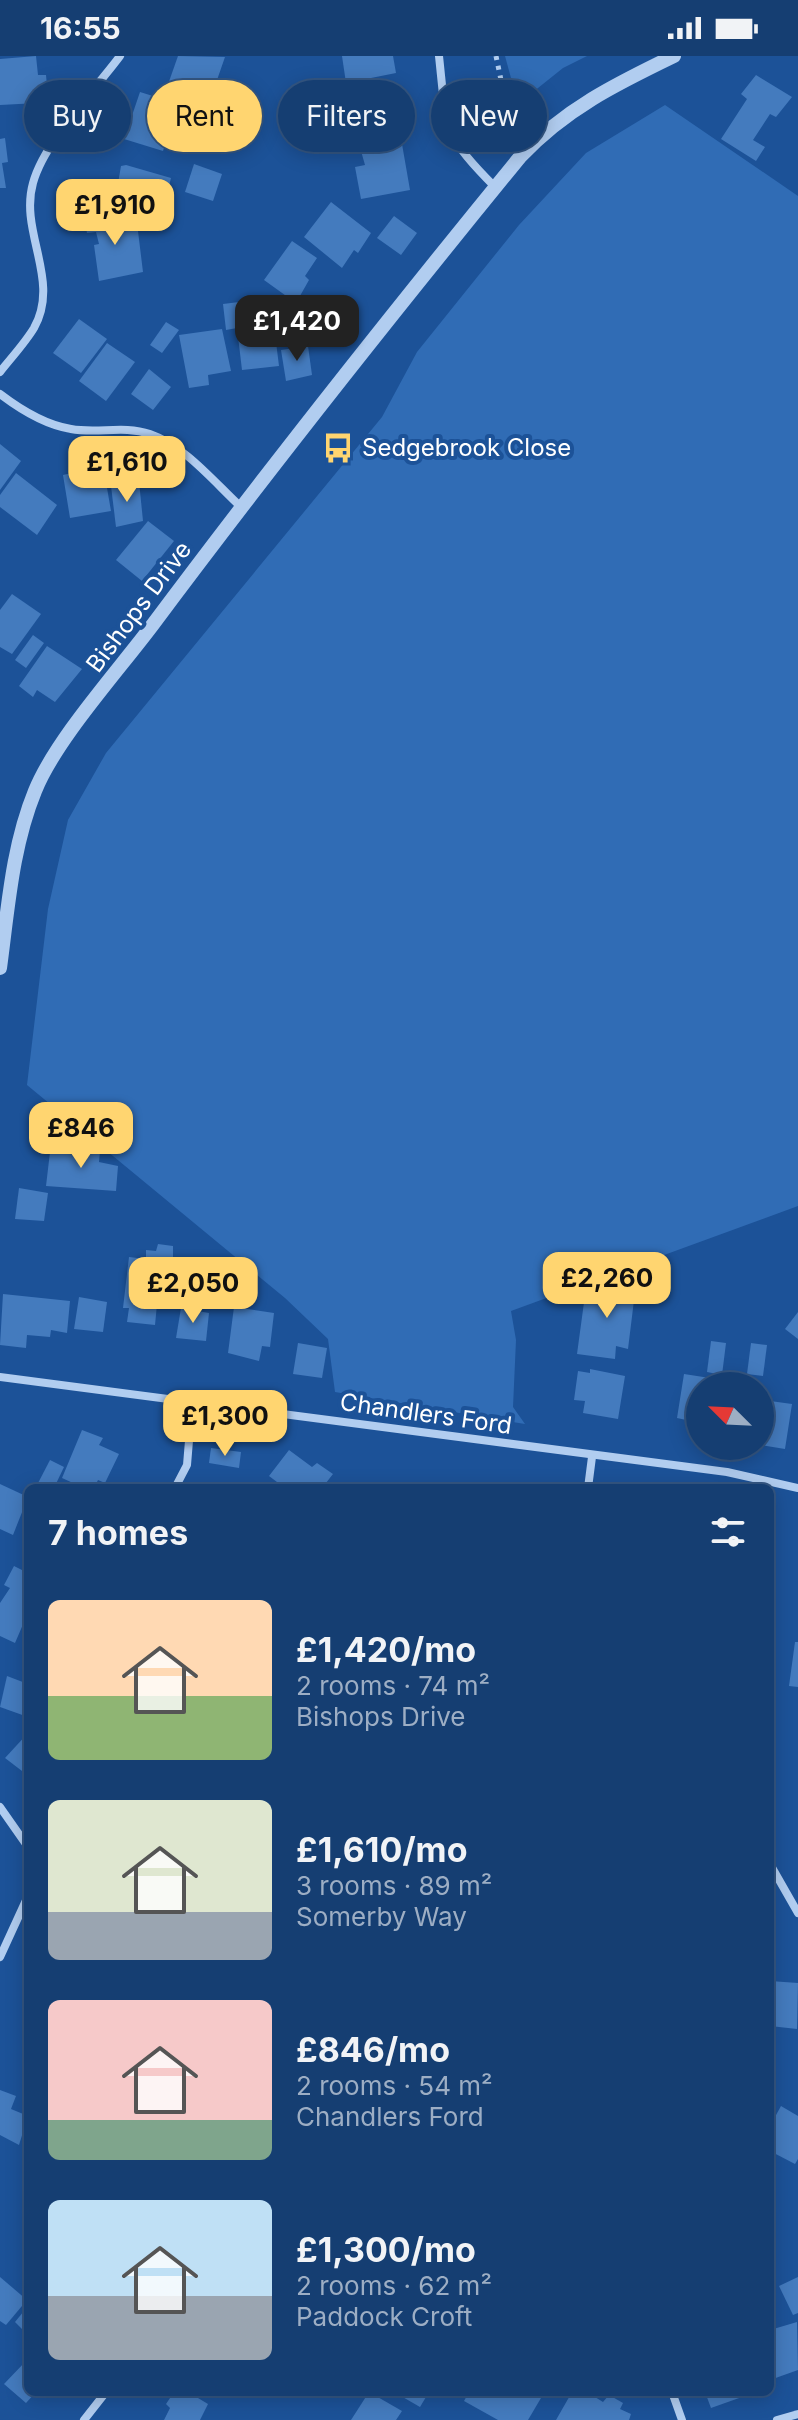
<!DOCTYPE html>
<html lang="en">
<head>
<meta charset="utf-8">
<style>
	body { margin:0; font-family:Inter,sans-serif; background:#1e4577; color:#f1f3f6; height:100vh; display:flex; flex-direction:column; font-size:30px; white-space:nowrap }
	* { box-sizing:border-box; margin:0 }
	p { font-size:26px; color:#9daec4 }
	.icon { flex:none; width:44px; height:44px; fill:none; stroke:currentColor; stroke-width:2; stroke-linecap:round; stroke-linejoin:round }
	.map { position:relative; flex:1; overflow:hidden }
	.sheet { position:absolute; left:24px; top:1428px; width:750px; height:912px; display:flex; flex-direction:column; background:#153e72; border-radius:12px; box-shadow:0 4px 20px #0003,0 0 0 2px #345784 }
	.sheet>* { flex:none }
	.banner { position:absolute; left:24px; top:24px; width:750px; height:72px; display:flex; gap:16px }
	.needle { width:52px; rotate:294deg }
	.tools { position:absolute; left:686px; top:1316px; display:grid; gap:16px }
	.tools a { display:grid; place-items:center; width:88px; height:88px; border-radius:50%; background:#153e72; box-shadow:0 4px 20px #0003,0 0 0 2px #345784; font-size:40px }
	.price { position:absolute; translate:-50% -68px; padding:0 18px; border-radius:16px; background:#ffd570; color:#111; font-size:26px; line-height:52px; filter:drop-shadow(0 2px 4px #0008) }
	.price::after { content:''; position:absolute; left:50%; top:48px; width:24px; height:18px; margin-left:-12px; background:inherit; clip-path:polygon(0 0,100% 0,50% 100%) }
	.price.on { background:#222; color:#fff }
	ul { padding:0; list-style:none }
	li { display:flex; align-items:center; gap:24px; height:200px; padding:0 24px }
	li span { display:grid; place-items:center; flex:none; width:224px; height:160px; border-radius:12px; color:#555 }
	li>.icon { margin-inline-start:auto }
	span .icon { width:96px; height:96px; fill:#fffc; stroke-width:1 }
	li b { font-size:34px }
	h2 { display:flex; justify-content:space-between; align-items:center; height:96px; padding:0 24px; font-size:34px }
	.chip { padding:0 28px; border-radius:36px; background:#153e72; box-shadow:0 4px 20px #0003,0 0 0 2px #345784; font-size:28px; line-height:72px }
	.chip.on { background:#ffd570; color:#111 }
	.status { display:flex; justify-content:space-between; align-items:center; height:56px; padding:0 40px; background:#153e72; direction:ltr }
	.status svg { height:22px; fill:currentColor }
	.map>svg:first-child { display:block }
	.green { fill:#306cb5 }
	.building { fill:#447bbe }
	.lines { fill:none; stroke-linecap:round; stroke-linejoin:round }
	.path { stroke:#b1cdf0; stroke-width:5; stroke-dasharray:4 6; stroke-linecap:butt }
	.minor { stroke:#b1cdf0; stroke-width:8 }
	.tertiary { stroke:#b1cdf0; stroke-width:14 }
	.labels { text-anchor:middle; stroke-width:8; stroke-linejoin:round; paint-order:stroke }
	.poi-label { font-size:24px; fill:#fff; stroke:#1c5298; text-anchor:start }
	.street-label { font-size:24px; fill:#fff; stroke:#1c5298 }
</style>
</head>
<body>
<div class="status"><b>16:55</b><svg viewBox="0 0 49 12"><path d="M0 12V9h3v3zM5 12V6h3v6zM10 12V3h3v9zM15 12V0h3v12zM26 1h20v11H26zM47 4h2v5h-2z"/></svg></div>
<div class="map">
<svg width="798" height="2364" viewBox="0 0 798 2364">
	<rect width="100%" height="100%" fill="#1c5298"/>
	<g class="green">
		<polygon points="505,0 587,0 563,12 518,48"/>
		<polygon points="665,49 798,140 798,1150 511,1255 516,1284 513,1351 525,1368 335,1336 328,1283 285,1242 27,1029 48,853 68,764 106,697 382,361 417,296 519,169 586,97"/>
	</g>
	<g class="building">
		<polygon points="36,0 38,19 46,19 48,40 38,40 38,47 0,49 0,3"/>
		<polygon points="178,0 225,1 209,47 166,34"/>
		<polygon points="342,0 393,0 396,17 346,27"/>
		<polygon points="756,19 792,41 776,61 770,58 753,84 765,91 756,105 721,83 747,43 741,38"/>
		<polygon points="391,28 398,59 393,61 395,77 350,83 342,37"/>
		<polygon points="140,36 185,50 177,82 168,79 163,95 124,83"/>
		<polygon points="5,82 8,106 2,107 6,132 0,132 0,83"/>
		<polygon points="402,88 410,134 361,143 355,111 365,109 361,95"/>
		<polygon points="194,108 222,118 213,145 185,136"/>
		<polygon points="126,109 171,122 160,167 113,156 121,110"/>
		<polygon points="331,146 371,177 358,197 354,194 342,212 304,181"/>
		<polygon points="114,158 116,170 137,167 143,216 99,225 94,189 99,188 96,176 87,177 84,161"/>
		<polygon points="394,160 417,177 401,199 377,182"/>
		<polygon points="292,185 317,202 305,220 309,224 296,247 264,224"/>
		<polygon points="255,244 257,264 273,262 279,310 242,314 237,272 226,274 223,248"/>
		<polygon points="79,263 107,283 81,317 53,297"/>
		<polygon points="166,266 179,274 162,297 150,289"/>
		<polygon points="222,273 231,315 208,319 209,329 189,332 179,279"/>
		<polygon points="107,287 135,306 106,345 79,325"/>
		<polygon points="308,290 312,319 286,325 281,294"/>
		<polygon points="149,313 171,331 153,354 131,338"/>
		<polygon points="0,388 21,405 0,434"/>
		<polygon points="102,403 111,455 70,462 63,419 84,414 83,406"/>
		<polygon points="16,417 57,449 37,479 0,451 0,439"/>
		<polygon points="139,425 143,465 116,471 111,430"/>
		<polygon points="148,465 174,485 142,525 116,504"/>
		<polygon points="12,538 41,558 12,598 0,591 0,554"/>
		<polygon points="33,579 44,587 26,612 15,604"/>
		<polygon points="47,590 82,613 55,646 37,634 33,641 19,630"/>
		<polygon points="65,1089 100,1095 99,1106 118,1110 116,1135 46,1130 50,1096 63,1096"/>
		<polygon points="19,1132 48,1137 44,1165 15,1163"/>
		<polygon points="158,1188 173,1190 173,1211 169,1210 166,1238 158,1238 155,1269 127,1266 129,1252 123,1252 129,1201 146,1203 146,1194 156,1195"/>
		<polygon points="605,1224 636,1228 628,1293 616,1290 615,1303 577,1298 585,1239 597,1241 597,1234 603,1235"/>
		<polygon points="3,1238 70,1245 67,1277 51,1274 50,1281 27,1279 26,1292 0,1289"/>
		<polygon points="79,1241 107,1246 103,1276 74,1273"/>
		<polygon points="234,1251 274,1257 270,1291 262,1290 259,1305 228,1297"/>
		<polygon points="181,1252 209,1257 206,1285 176,1282"/>
		<polygon points="798,1256 798,1283 785,1273"/>
		<polygon points="711,1285 726,1287 722,1319 707,1316"/>
		<polygon points="298,1287 327,1292 322,1322 293,1318"/>
		<polygon points="751,1287 767,1289 763,1320 747,1318"/>
		<polygon points="590,1313 625,1320 618,1363 583,1357 585,1345 574,1344 578,1315 590,1317"/>
		<polygon points="684,1318 710,1322 709,1330 700,1330 700,1367 677,1362"/>
		<polygon points="763,1344 792,1348 785,1393 760,1389"/>
		<polygon points="82,1374 103,1382 99,1389 119,1398 105,1427 98,1424 94,1432 84,1432 62,1422"/>
		<polygon points="211,1392 241,1396 239,1412 209,1407"/>
		<polygon points="289,1394 312,1411 317,1407 333,1418 322,1432 285,1432 269,1420"/>
		<polygon points="50,1404 64,1411 54,1432 39,1432 36,1431"/>
		<polygon points="0,1428 28,1441 13,1479 0,1473"/>
		<polygon points="14,1510 28,1517 28,1568 24,1566 15,1587 0,1580 0,1547 10,1532 4,1529"/>
		<polygon points="795,1586 798,1586 798,1631 789,1630"/>
		<polygon points="7,1620 28,1628 28,1661 0,1651"/>
		<polygon points="28,1677 28,1712 22,1715 5,1702"/>
		<polygon points="770,1925 798,1927 797,1973 770,1970"/>
		<polygon points="0,2034 16,2040 11,2053 28,2060 19,2089 0,2079"/>
		<polygon points="781,2050 798,2060 798,2103 795,2108 770,2095 770,2070"/>
		<polygon points="0,2221 27,2244 6,2269 0,2265"/>
		<polygon points="798,2221 798,2257 793,2259 779,2230"/>
		<polygon points="28,2250 28,2290 22,2285 27,2278 15,2266"/>
		<polygon points="797,2266 798,2314 770,2324 770,2274"/>
		<polygon points="25,2306 28,2309 28,2336 36,2336 26,2347 4,2328"/>
		<polygon points="174,2336 188,2336 208,2348 200,2364 164,2364 170,2352 166,2348"/>
		<polygon points="369,2336 402,2355 396,2364 351,2364"/>
		<polygon points="394,2336 429,2336 420,2351"/>
		<polygon points="469,2336 529,2336 541,2342 528,2364 498,2364 464,2345"/>
		<polygon points="572,2336 599,2336 595,2341 603,2346 609,2339 623,2347 620,2353 631,2358 629,2364 556,2364"/>
		<polygon points="705,2336 756,2336 711,2352"/>
	</g>
	<g class="lines">
		<polyline class="path" points="496,0 512,77"/>
		<g class="minor">
			<path d="M 439,0 C 447,74 442,77 495,131"/>
			<path d="M 0,316 C 11,302 25,287 34,272 C 61,224 19,176 33,127 C 44,86 94,35 120,0"/>
			<path d="M 0,338 C 21,354 45,369 71,373 C 98,378 123,369 150,378 C 185,390 214,426 241,451"/>
			<polyline points="0,1321 727,1416 798,1432"/>
			<polyline points="175,1432 187,1409 192,1348"/>
			<polyline points="588,1432 592,1401"/>
			<polyline points="0,1751 28,1791"/>
			<polyline points="770,1808 798,1857"/>
			<polyline points="0,1901 28,1840"/>
			<polyline points="672,2336 682,2364"/>
			<polyline points="84,2364 106,2336"/>
			<polyline points="777,2364 798,2358"/>
		</g>
		<path class="tertiary" d="M 0,912 C 8,853 12,791 35,735 C 56,683 119,614 154,567 C 272,409 395,254 520,101 C 565,53 616,28 674,0"/>
	</g>
	<defs>
		<g id="bus-bare" transform="scale(2.4)"><path d="M-5-6H5V4H4V6H2V4H-2V6H-4V4H-5ZM-3.5-4V0h7V-4ZM-3.5 1.2v1.5H-2V1.2ZM2 1.2v1.5H3.5V1.2Z" fill="#ffd570" stroke="#1c5298" stroke-width="2.5" paint-order="stroke"/></g>
	</defs>
	<g fill-rule="evenodd">
		<use href="#bus-bare" x="338" y="392"/>
	</g>
	<g class="labels">
		<g class="poi-label">
			<text x="362" y="400">Sedgebrook Close</text>
		</g>
		<g class="street-label">
			<text transform="translate(139 551) rotate(-53)" y="8">Bishops Drive</text>
			<text transform="translate(426 1358) rotate(8)" y="8">Chandlers Ford</text>
		</g>
	</g>
</svg>
<div class="tools">
<a><svg class="needle" viewBox="-14 -14 28 28"><path d="M0-13l5 13h-10z" fill="#e53935"/><path d="M0 13l5-13h-10z" fill="#9daec4"/></svg></a>
</div>
<b class="price" style="left:115px;top:191px">£1,910</b>
<b class="price on" style="left:297px;top:307px">£1,420</b>
<b class="price" style="left:127px;top:448px">£1,610</b>
<b class="price" style="left:81px;top:1114px">£846</b>
<b class="price" style="left:607px;top:1264px">£2,260</b>
<b class="price" style="left:193px;top:1269px">£2,050</b>
<b class="price" style="left:225px;top:1402px">£1,300</b>
<div class="banner">
<a class="chip">Buy</a>
<a class="chip on">Rent</a>
<a class="chip">Filters</a>
<a class="chip">New</a>
</div>
<section class="sheet">
<h2>7 homes<svg class="icon" aria-label="filters" viewBox="0 0 24 24"><path d="M4 7h16M4 17h16"/><circle cx="9" cy="7" r="2"/><circle cx="15" cy="17" r="2"/></svg></h2>
<ul>
<li><span style="background:linear-gradient(#ffd9b3 60%,#8fb573 0)"><svg class="icon" aria-label="home" viewBox="0 0 24 24"><path d="M3 11l9-7 9 7M6 9v11h12V9"/></svg></span><div><b>£1,420/mo</b><p>2 rooms · 74 m²</p><p>Bishops Drive</p></div></li>
<li><span style="background:linear-gradient(#dfe7d0 70%,#9aa5b1 0)"><svg class="icon" aria-label="home" viewBox="0 0 24 24"><path d="M3 11l9-7 9 7M6 9v11h12V9"/></svg></span><div><b>£1,610/mo</b><p>3 rooms · 89 m²</p><p>Somerby Way</p></div></li>
<li><span style="background:linear-gradient(#f6c9c9 75%,#7fa58c 0)"><svg class="icon" aria-label="home" viewBox="0 0 24 24"><path d="M3 11l9-7 9 7M6 9v11h12V9"/></svg></span><div><b>£846/mo</b><p>2 rooms · 54 m²</p><p>Chandlers Ford</p></div></li>
<li><span style="background:linear-gradient(#bfe0f5 60%,#9aa5b1 0)"><svg class="icon" aria-label="home" viewBox="0 0 24 24"><path d="M3 11l9-7 9 7M6 9v11h12V9"/></svg></span><div><b>£1,300/mo</b><p>2 rooms · 62 m²</p><p>Paddock Croft</p></div></li>
</ul>
</section>
</div>
</body>
</html>
